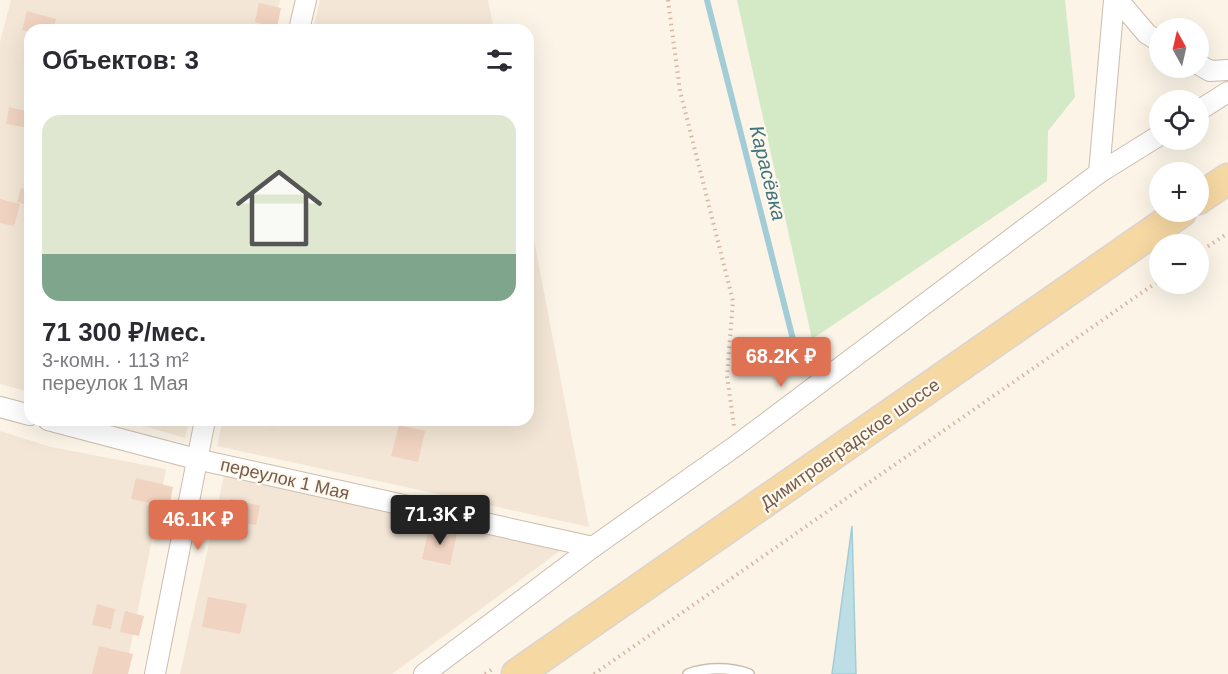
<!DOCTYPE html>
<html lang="ru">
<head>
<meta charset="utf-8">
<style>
	body { margin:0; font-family:Arial,sans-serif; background:#f2f2f3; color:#2b2b33; height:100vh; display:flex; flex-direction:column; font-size:22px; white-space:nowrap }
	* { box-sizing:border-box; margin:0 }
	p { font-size:20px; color:#7c7c81 }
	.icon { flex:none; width:33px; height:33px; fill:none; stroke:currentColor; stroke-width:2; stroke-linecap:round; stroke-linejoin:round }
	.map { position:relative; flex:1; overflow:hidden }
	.side { position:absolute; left:24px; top:24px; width:510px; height:402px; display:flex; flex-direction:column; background:#fff; border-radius:18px; box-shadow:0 6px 24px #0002 }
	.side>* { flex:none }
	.needle { width:39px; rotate:352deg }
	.controls { position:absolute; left:1149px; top:18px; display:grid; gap:12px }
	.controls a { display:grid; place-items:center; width:60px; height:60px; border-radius:50%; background:#fff; box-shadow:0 6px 24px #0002; font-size:30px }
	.price { position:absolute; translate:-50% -51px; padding:0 14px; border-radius:6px; background:#df7253; color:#fff; font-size:20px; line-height:39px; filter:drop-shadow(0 2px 3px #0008) }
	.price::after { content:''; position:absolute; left:50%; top:36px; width:18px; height:14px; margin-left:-9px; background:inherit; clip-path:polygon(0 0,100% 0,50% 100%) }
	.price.selected { background:#222; color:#fff }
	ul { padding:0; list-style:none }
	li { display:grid; align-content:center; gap:12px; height:318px; padding:0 18px }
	li span { display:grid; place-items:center; height:186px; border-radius:18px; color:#555 }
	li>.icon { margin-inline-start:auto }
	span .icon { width:108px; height:108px; fill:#fffc; stroke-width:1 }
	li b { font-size:26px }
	h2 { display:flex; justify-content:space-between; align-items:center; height:72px; padding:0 18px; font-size:26px }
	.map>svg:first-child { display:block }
	.residential { fill:#f3e6d6 }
	.green { fill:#d4e9c6 }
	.water { fill:#bcdee4; stroke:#a3cdd6; stroke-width:1.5 }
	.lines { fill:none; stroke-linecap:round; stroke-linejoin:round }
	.stream { stroke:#a3cdd6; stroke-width:6 }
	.building { fill:#f0d3c0 }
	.lane-casing { stroke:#cdbcae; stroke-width:12 }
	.street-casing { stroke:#cdbcae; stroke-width:22 }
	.primary-casing { stroke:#dbd4d1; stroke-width:33 }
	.path { stroke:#d5b6a3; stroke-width:4; stroke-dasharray:1.5 4.5; stroke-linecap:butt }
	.lane { stroke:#fff; stroke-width:9 }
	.street { stroke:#fff; stroke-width:20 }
	.primary { stroke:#f6d8a3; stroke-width:30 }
	.labels { text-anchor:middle; stroke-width:4.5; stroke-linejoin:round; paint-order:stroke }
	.street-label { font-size:18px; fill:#745b4d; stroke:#fef8ed }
	.water-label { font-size:20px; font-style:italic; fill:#44757f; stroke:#fef8ed }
</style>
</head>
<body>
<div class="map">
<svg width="1228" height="674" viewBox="0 0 1228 674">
	<rect width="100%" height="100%" fill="#fbf4e7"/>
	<g class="residential">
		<polygon points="11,0 280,0 272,30 30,30 30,392 0,384 0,42"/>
		<polygon points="320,0 488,0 494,30 313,30"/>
		<polygon points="528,209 589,527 217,446 223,420 528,420"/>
		<polygon points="124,420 189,420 185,438"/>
		<polygon points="0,431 51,447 166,469 125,674 0,674"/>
		<polygon points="224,476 561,550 392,674 180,674"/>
	</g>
	<polygon class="green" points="737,0 1065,0 1075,97 1048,131 1047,181 812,339"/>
	<polygon class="water" points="852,526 856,674 832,674"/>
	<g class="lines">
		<polyline class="stream" points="707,0 797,355"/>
	</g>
	<g class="building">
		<polygon points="259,3 281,8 277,28 255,22"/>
		<polygon points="27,11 56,19 53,30 30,30 30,32 22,30"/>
		<polygon points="9,107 30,112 30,128 6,124"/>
		<polygon points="21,188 30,190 30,206 17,202"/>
		<polygon points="0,199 20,204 14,226 0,223"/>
		<polygon points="248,420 274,420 273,427"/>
		<polygon points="399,425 425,431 418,462 391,456"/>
		<polygon points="136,478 173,487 169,507 131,499"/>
		<polygon points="230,499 260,506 256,525 226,519"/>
		<polygon points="429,527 457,533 450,565 422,559"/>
		<polygon points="208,597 247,604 240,634 202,627"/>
		<polygon points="97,604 115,609 111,629 92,625"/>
		<polygon points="125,611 144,616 139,636 120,632"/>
		<polygon points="99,646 133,654 128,674 92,674"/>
	</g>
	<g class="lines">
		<g class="lane-casing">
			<path id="lane" d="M 688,674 C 706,667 731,667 749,674"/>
		</g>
		<g class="street-casing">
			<g id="street">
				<polyline points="1118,0 1147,34 1160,42"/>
				<polyline points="299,30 306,0"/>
				<polyline points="1198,64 1210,71 1228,70"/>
				<polyline points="1198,111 1228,92"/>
				<polyline points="1099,173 1114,0"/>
				<polyline points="0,407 30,415"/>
				<polyline points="48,420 196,459 593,547"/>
				<polyline points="155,674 205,420"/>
				<polyline points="424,674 593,547 737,445 1099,173 1160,135"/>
			</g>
		</g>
		<g class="primary-casing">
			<g id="primary">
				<polyline points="1198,199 1228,179"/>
				<polyline points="517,674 1181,212"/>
			</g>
		</g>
		<g class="path">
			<polyline points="668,0 680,91 733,301 727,376 734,426"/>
			<polyline points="1198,253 1228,233"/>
			<polyline points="485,674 494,668"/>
			<polyline points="594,674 1160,280"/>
		</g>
		<use href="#lane" class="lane"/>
		<use href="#street" class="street"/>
		<use href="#primary" class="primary"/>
	</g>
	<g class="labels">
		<g class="street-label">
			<text transform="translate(850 444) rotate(-35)" y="6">Димитровградское шоссе</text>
			<text transform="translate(285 479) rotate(13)" y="6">переулок 1 Мая</text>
		</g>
		<g class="water-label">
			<text transform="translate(768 173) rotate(76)" y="7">Карасёвка</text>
		</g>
	</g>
</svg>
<div class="controls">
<a><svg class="needle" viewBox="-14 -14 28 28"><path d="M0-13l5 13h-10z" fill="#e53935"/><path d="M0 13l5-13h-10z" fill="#7c7c81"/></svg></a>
<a><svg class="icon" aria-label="locate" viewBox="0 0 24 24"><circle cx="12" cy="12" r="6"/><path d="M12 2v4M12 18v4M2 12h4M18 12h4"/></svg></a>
<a>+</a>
<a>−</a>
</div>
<b class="price" style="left:781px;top:388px">68.2K ₽</b>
<b class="price selected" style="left:440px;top:546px">71.3K ₽</b>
<b class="price" style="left:198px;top:551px">46.1K ₽</b>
<section class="side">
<h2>Объектов: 3<svg class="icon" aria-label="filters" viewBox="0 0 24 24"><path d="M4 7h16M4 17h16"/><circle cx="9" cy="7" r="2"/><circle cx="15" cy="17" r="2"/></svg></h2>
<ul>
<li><span style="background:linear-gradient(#dfe7d0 75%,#7fa58c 0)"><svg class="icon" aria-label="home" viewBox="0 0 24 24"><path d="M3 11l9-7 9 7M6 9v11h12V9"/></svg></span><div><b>71 300 ₽/мес.</b><p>3-комн. · 113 m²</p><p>переулок 1 Мая</p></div></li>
</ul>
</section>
</div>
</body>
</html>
